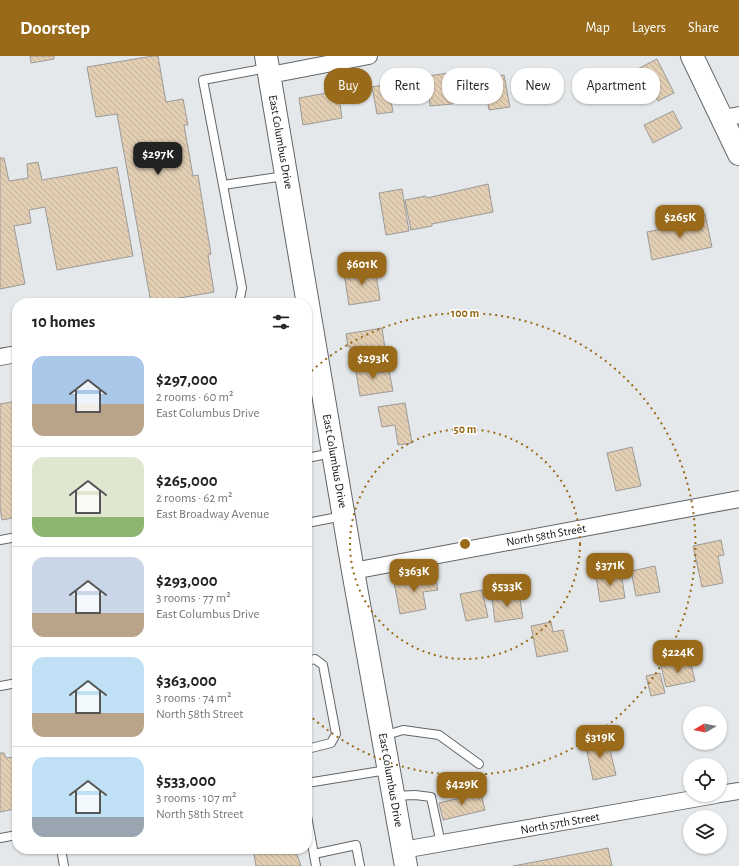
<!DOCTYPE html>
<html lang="en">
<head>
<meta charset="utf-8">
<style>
	body { margin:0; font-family:"Alegreya Sans",sans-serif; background:#f2f2f2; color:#222; height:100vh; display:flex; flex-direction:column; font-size:15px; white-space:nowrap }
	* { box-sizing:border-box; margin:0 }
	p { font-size:13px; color:#767676 }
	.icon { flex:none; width:22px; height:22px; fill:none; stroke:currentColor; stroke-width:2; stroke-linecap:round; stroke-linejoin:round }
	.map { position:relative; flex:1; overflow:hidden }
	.sheet { position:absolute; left:12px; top:242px; width:300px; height:556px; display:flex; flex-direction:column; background:#fff; border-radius:16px; box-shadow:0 1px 3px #0004 }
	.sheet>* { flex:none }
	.guide { position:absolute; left:324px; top:12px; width:355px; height:36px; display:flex; gap:8px }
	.needle { width:26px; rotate:260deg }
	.fabs { position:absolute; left:683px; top:650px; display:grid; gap:8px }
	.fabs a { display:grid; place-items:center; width:44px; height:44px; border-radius:50%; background:#fff; box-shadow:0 1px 3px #0004; font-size:20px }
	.price { position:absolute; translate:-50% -34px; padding:0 9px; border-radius:8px; background:#986a1a; color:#fff; font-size:13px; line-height:26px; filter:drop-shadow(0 1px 2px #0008) }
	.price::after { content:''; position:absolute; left:50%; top:24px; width:12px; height:9px; margin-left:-6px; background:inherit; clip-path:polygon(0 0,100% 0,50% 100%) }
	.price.selected { background:#222; color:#fff }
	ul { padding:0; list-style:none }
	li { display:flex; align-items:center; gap:12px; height:100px; padding:0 20px }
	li+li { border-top:1px solid #e0e0e0 }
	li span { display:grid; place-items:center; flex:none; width:112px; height:80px; border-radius:12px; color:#555 }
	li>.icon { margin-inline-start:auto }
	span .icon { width:48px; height:48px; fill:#fffc; stroke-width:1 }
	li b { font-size:17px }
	h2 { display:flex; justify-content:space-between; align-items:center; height:48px; padding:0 20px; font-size:17px }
	.tag { padding:0 14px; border-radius:16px; background:#fff; box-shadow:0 1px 3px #0004; font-size:14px; line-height:36px }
	.tag.selected { background:#986a1a; color:#fff }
	header { display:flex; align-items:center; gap:24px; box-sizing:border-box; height:56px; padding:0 20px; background:#986a1a; color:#fff }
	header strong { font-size:19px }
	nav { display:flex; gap:22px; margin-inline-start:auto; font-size:14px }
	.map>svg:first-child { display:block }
	.building { fill:url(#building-back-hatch); stroke:#9c9a98 }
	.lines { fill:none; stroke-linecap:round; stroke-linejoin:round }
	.lane-casing { stroke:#646668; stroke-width:10 }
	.street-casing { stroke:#646668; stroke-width:18 }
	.secondary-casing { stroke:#646668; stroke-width:24 }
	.lane { stroke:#fff; stroke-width:8 }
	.street { stroke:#fff; stroke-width:16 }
	.secondary { stroke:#fff; stroke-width:22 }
	.ring { fill:none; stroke:#986a1a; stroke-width:2; stroke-dasharray:2 4 }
	.labels { text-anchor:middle; stroke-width:3; stroke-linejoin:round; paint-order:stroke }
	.street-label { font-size:12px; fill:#0f1011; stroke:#fff }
	.centre { fill:#986a1a; stroke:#fff; stroke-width:2 }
	.ring-label { font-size:12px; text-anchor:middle; font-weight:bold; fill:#986a1a; stroke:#fff; stroke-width:3; stroke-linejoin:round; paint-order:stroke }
</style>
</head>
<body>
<header>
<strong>Doorstep</strong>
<nav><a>Map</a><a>Layers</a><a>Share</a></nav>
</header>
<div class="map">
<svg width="739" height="810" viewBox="0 0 739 810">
	<defs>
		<pattern id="building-back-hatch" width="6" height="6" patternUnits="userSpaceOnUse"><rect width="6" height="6" fill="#e2ceb3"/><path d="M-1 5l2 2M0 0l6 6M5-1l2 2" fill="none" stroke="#c1b099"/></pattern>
	</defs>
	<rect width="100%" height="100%" fill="#e5e8ea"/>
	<g class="building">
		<polygon points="30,0 54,0 54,3 31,7"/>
		<polygon points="153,0 158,0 166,46 183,43 188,69 184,69 193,120 198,119 211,198 208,199 214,236 151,247 117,58 96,61 87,11"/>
		<polygon points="657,3 674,37 658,45 649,28 631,37 622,21"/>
		<polygon points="449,17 453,48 430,50 427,20"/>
		<polygon points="504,19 510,51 489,54 484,23"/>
		<polygon points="388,28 393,56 377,58 372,31"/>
		<polygon points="338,35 342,62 303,69 299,42"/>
		<polygon points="673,55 682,72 653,87 644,69"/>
		<polygon points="0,102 4,102 9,125 28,122 27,108 38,106 42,124 117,111 133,200 57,214 45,151 29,154 31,167 14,170 25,228 0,233"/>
		<polygon points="488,128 493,156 432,168 432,170 411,174 405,144 426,140 427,142"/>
		<polygon points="402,133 409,175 386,179 379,137"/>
		<polygon points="705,158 712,191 652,204 647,176 690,167 689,161"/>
		<polygon points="375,212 380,244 349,249 344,217"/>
		<polygon points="382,272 386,299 375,300 374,294 354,297 353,291 348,291 346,278"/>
		<polygon points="377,307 379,317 389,315 393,335 360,340 355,310"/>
		<polygon points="17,345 17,461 2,464 0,452 0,348"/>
		<polygon points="405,347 412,387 398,389 395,369 382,371 378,351"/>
		<polygon points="632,391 641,430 616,435 607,397"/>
		<polygon points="721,484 724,499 718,500 723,527 702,531 693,490"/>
		<polygon points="655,510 660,536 636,540 631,515"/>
		<polygon points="621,516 625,542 600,546 596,520"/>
		<polygon points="435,519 438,534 423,536 426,553 400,558 394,526"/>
		<polygon points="482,534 488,561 466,565 460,538"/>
		<polygon points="519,538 523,562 495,566 492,542"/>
		<polygon points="551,566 553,576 563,574 568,595 537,601 531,570"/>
		<polygon points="690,604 695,625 666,631 661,610"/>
		<polygon points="660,617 665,637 651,640 646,620"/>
		<polygon points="607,681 616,719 593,724 585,686"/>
		<polygon points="0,697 4,697 6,702 17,701 17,746 15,747 15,753 0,756"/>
		<polygon points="481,737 485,754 443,764 439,747"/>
		<polygon points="608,792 612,810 513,810"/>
		<polygon points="253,793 295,793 301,810 256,810"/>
	</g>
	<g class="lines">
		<g class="lane-casing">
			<g id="lane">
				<polyline points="267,12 203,24 223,129 285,120"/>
				<polyline points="223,129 242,232 239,247"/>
				<polyline points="307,402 332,397"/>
				<polyline points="307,467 343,460"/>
				<polyline points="0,484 17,481"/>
				<polyline points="307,605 315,603 323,609 336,678 331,687 307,693"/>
				<polyline points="0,630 17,627"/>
				<polyline points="383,680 403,674 439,679 479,708"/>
				<polyline points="307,727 387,714"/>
				<polyline points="394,740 415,739 431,741 441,788"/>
				<polyline points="307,760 316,810"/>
				<polyline points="0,782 17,779"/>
				<polyline points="61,793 64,810"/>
				<polyline points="314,798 356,789 360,810"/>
			</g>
		</g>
		<g class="street-casing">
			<g id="street">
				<polyline points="270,19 369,0"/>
				<polyline points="723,62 739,59"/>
				<polyline points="0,301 17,298"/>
				<polyline points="353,515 739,443"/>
				<polyline points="720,738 739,735"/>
				<polyline points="403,794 716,739"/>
			</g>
		</g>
		<g class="secondary-casing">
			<g id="secondary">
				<polyline points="266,0 353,515 406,810"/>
				<polyline points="692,0 739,98"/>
			</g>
		</g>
		<use href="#lane" class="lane"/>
		<use href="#street" class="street"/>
		<use href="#secondary" class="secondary"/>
	</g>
	<g class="ring">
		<circle cx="465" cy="488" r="115"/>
		<path d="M307 319A231 231 0 1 1 307 657"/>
	</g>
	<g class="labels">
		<g class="street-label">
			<text transform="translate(281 86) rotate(80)" y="4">East Columbus Drive</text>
			<text transform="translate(335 405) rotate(80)" y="4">East Columbus Drive</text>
			<text transform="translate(546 479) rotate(-10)" y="4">North 58th Street</text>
			<text transform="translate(391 724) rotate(80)" y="4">East Columbus Drive</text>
			<text transform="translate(560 767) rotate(-10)" y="4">North 57th Street</text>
		</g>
	</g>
	<circle cx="465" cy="488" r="6" class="centre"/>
	<g class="ring-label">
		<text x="465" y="261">100 m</text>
		<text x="465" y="377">50 m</text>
	</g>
</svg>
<div class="fabs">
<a><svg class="needle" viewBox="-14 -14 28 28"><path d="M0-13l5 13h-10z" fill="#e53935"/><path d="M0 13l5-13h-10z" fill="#767676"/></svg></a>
<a><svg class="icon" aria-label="locate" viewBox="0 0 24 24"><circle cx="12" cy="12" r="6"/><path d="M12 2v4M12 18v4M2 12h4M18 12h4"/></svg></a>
<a><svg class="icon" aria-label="layers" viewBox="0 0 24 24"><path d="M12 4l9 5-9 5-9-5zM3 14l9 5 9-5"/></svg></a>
</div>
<b class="price selected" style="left:158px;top:120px">$297K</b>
<b class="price" style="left:680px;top:183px">$265K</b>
<b class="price" style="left:362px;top:230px">$601K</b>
<b class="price" style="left:373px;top:324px">$293K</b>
<b class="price" style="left:610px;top:531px">$371K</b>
<b class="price" style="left:414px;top:537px">$363K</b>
<b class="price" style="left:507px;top:552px">$533K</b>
<b class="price" style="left:678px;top:618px">$224K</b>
<b class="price" style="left:600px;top:703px">$319K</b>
<b class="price" style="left:462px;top:750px">$429K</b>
<div class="guide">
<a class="tag selected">Buy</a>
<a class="tag">Rent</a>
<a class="tag">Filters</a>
<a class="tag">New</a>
<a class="tag">Apartment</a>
</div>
<section class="sheet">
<h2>10 homes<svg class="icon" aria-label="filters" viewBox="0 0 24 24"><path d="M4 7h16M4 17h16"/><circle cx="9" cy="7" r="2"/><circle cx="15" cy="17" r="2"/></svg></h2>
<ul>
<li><span style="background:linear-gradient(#a9c7e8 60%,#b9a48a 0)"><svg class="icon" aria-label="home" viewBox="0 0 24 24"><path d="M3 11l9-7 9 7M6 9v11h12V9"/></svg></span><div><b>$297,000</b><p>2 rooms · 60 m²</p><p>East Columbus Drive</p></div></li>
<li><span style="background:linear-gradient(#dfe7d0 75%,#8fb573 0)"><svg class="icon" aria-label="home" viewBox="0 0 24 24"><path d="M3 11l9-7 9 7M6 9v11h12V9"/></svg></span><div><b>$265,000</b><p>2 rooms · 62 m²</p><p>East Broadway Avenue</p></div></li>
<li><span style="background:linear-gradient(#c9d6e8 70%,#b9a48a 0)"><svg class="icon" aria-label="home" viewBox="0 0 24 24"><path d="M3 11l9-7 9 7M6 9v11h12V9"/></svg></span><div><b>$293,000</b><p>3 rooms · 77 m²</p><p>East Columbus Drive</p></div></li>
<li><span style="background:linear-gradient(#bfe0f5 70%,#b9a48a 0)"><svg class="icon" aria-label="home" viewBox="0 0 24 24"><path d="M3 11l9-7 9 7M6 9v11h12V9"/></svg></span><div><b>$363,000</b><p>3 rooms · 74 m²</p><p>North 58th Street</p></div></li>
<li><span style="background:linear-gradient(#bfe0f5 75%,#9aa5b1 0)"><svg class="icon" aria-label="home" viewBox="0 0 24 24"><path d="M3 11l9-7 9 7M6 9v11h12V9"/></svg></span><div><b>$533,000</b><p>3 rooms · 107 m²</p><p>North 58th Street</p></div></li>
</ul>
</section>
</div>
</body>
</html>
